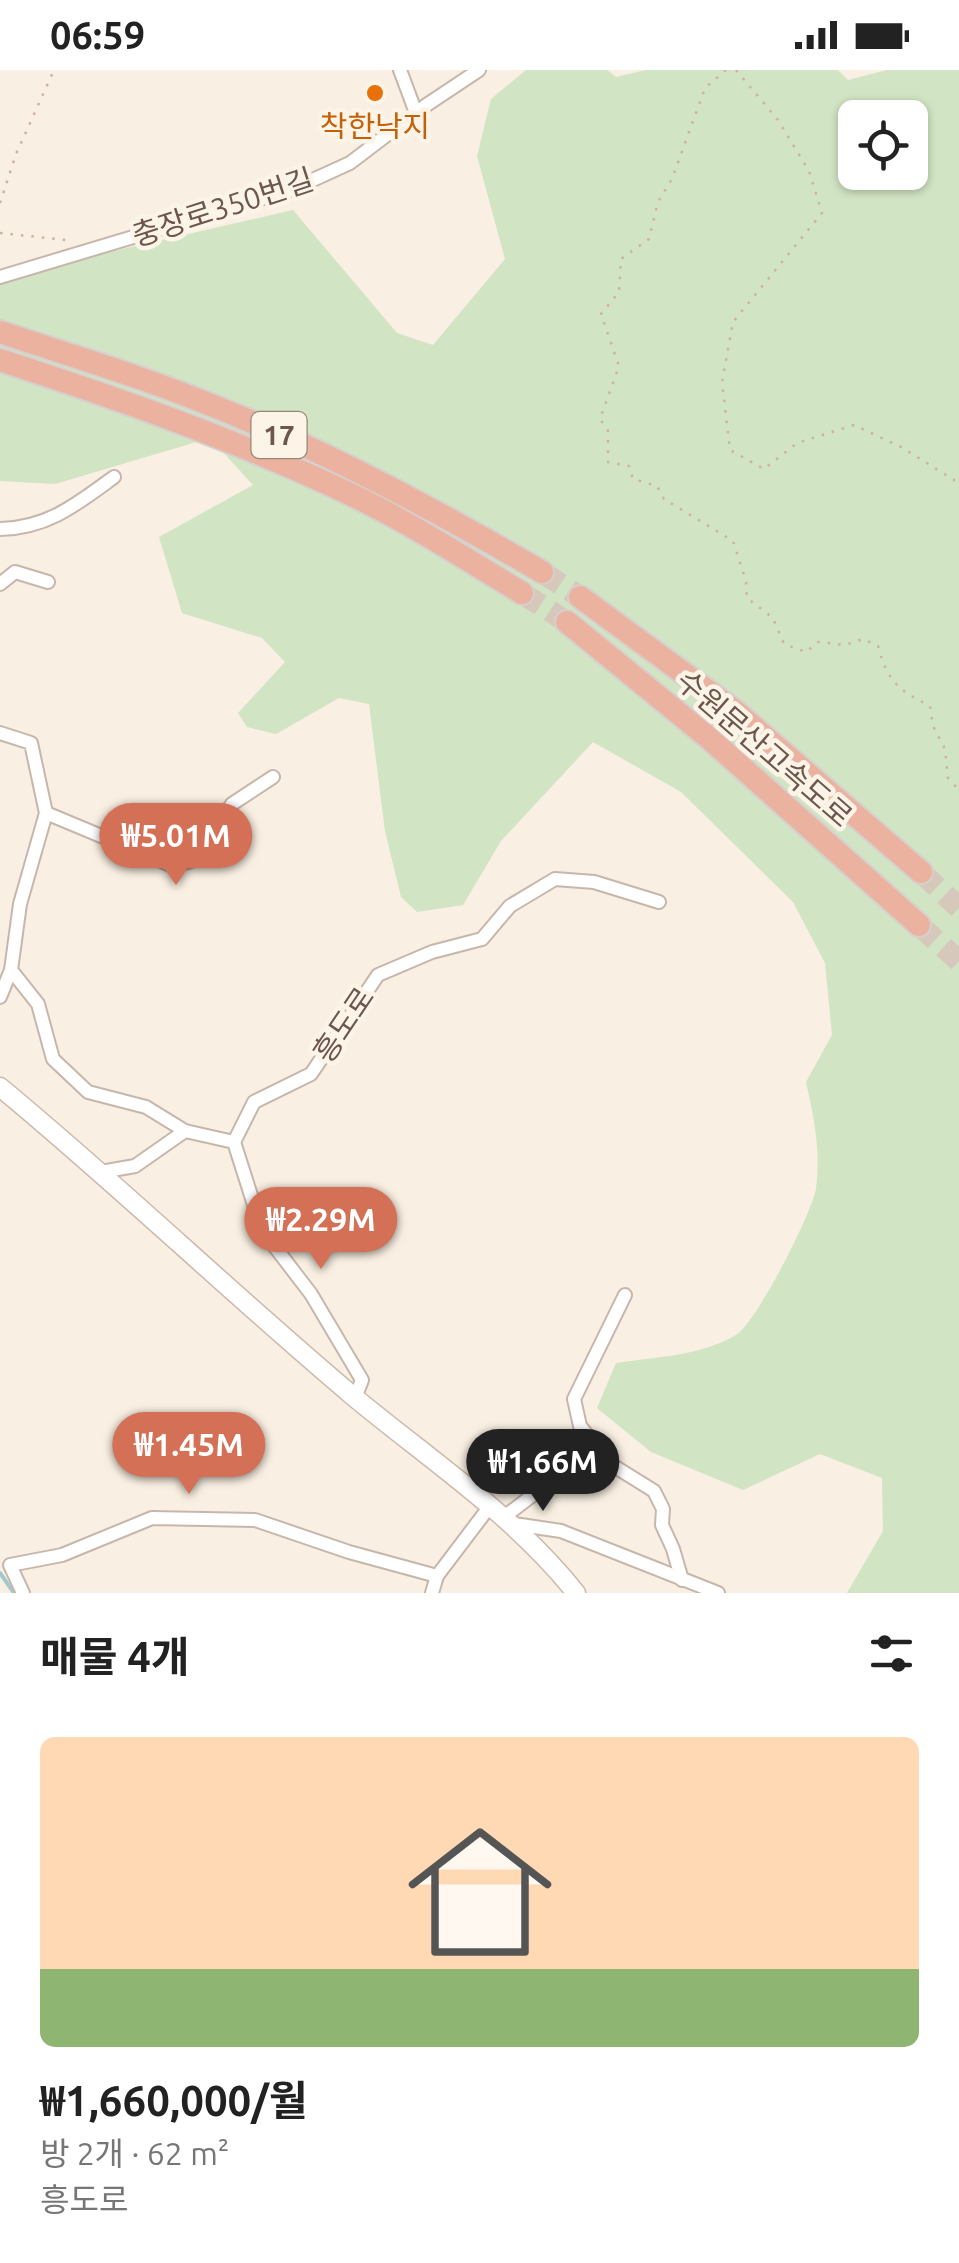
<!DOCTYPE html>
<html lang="ko">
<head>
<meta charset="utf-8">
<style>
	body { margin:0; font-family:Ubuntu,"Noto Sans KR",sans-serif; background:#f2f2f2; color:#222; height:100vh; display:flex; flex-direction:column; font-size:38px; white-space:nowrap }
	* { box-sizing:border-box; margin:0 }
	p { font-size:32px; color:#767676 }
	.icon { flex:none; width:55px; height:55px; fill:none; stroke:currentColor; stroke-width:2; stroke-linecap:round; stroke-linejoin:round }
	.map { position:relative; height:1523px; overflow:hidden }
	.sheet { display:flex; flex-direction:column; background:#fff; flex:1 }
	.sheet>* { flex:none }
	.tools { position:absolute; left:838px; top:30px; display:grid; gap:20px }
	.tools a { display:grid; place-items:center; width:90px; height:90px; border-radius:15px; background:#fff; box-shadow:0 2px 8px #0004; font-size:50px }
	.price { position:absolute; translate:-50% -85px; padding:0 22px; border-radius:35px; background:#d47056; color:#fff; font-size:32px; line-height:65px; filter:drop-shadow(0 2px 5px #0008) }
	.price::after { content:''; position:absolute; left:50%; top:60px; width:30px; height:22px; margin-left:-15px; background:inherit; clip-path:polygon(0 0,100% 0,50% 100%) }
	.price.on { background:#222; color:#fff }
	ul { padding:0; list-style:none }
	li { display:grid; align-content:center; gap:20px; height:530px; padding:0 40px }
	li span { display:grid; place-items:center; height:310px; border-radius:15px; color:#555 }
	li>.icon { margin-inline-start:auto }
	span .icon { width:180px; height:180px; fill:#fffc; stroke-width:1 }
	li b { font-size:42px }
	h2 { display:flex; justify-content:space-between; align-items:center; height:120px; padding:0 40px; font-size:42px }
	.status { display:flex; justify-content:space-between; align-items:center; height:70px; padding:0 50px; background:#fff; direction:ltr }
	.status svg { height:28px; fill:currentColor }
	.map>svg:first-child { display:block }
	.green { fill:#d1e4c3; fill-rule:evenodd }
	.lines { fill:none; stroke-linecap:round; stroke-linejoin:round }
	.stream { stroke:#a1c9cf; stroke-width:4 }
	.highway-tunnel { stroke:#d6c9bc; stroke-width:22; stroke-dasharray:22 11; stroke-linecap:butt }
	.street-casing { stroke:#c7b7ab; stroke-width:16 }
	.secondary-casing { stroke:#cdb9ab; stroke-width:21 }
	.highway-casing { stroke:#d6d0cd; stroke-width:26 }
	.path { stroke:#ceb2a1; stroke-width:2.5; stroke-dasharray:2.5 8; stroke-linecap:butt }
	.street { stroke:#fff; stroke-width:12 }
	.secondary { stroke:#fff; stroke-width:18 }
	.highway { stroke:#ebb2a0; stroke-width:22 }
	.food-dot { fill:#e8710a; stroke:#fcf4e7; stroke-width:4 }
	.labels { text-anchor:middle; stroke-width:9; stroke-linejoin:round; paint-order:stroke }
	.shield { fill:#fcf4e7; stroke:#98867a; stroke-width:2.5 }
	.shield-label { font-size:28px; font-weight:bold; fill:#6d574c }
	.food-label { font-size:30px; fill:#c56008; stroke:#fcf4e7 }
	.street-label { font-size:30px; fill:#6d574c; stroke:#fcf4e7 }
</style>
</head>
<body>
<div class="status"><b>06:59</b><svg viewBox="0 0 49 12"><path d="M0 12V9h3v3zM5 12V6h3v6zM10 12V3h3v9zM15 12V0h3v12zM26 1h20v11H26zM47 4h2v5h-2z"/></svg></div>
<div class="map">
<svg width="959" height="1523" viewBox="0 0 959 1523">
	<rect width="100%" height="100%" fill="#f9efe2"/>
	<path class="green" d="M 526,0 L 607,0 L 616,7 L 646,0 L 838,0 L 848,10 L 887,0 L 959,0 L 959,1523 L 847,1523 L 883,1461 L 882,1408 L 820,1384 L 743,1420 L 651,1382 L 597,1338 L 616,1293 C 655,1287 701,1286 736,1265 C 756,1253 813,1142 816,1118 C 821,1080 814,1048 806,1012 L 832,965 L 825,893 L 793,832 L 681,722 L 593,672 L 501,771 L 463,835 L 417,842 L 401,827 L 385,761 L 369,634 L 339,628 L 276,664 L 247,657 L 238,643 L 285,592 L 262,568 L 182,543 L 159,467 L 253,415 L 210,368 L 55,414 L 0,411 L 0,212 L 18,203 L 293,140 L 397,263 L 433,275 L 505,189 L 477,86 L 491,29 ZM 855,48 L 910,48 L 910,102 L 855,102 Z"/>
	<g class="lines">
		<polyline class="stream" points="0,1503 14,1523"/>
		<g class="highway-tunnel">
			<polyline points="542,502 580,527"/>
			<polyline points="522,523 567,552"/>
			<polyline points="921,802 959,838"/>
			<polyline points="919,855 959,891"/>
		</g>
		<g class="street-casing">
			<g id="street">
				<polyline points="400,0 416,43"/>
				<polyline points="0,207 293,119 350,93 425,36 479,0"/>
				<path d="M 0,459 C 48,458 77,434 114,407"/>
				<polyline points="0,514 15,502 48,512"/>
				<polyline points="0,663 31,673 46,743 20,834 11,900 38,934 53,989 88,1022 146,1037 185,1061 234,1072 254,1032 311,1004 378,905 432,882 482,869 510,836 555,809 594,812 659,832"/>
				<polyline points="46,743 173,796 195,790 232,734 273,707"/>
				<polyline points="0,927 11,900"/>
				<polyline points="234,1072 255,1138 275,1177 311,1224 362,1310 355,1328"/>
				<polyline points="101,1102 135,1096 185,1061"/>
				<polyline points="625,1225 574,1329 580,1356 609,1393 654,1421 663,1439 662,1455 673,1479 682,1510"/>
				<polyline points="504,1447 542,1418 565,1409"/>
				<polyline points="514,1454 561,1461 718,1523"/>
				<polyline points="23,1523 10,1495 62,1485 152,1448 255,1450 349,1482 437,1506"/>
				<polyline points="432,1523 437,1506 490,1436"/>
			</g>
		</g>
		<g class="secondary-casing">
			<path id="secondary" d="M 0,1017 C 121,1117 234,1226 354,1327 C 430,1390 514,1445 576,1523"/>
		</g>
		<g class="highway-casing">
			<g id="highway">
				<path d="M 0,262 C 48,278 97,293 145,310 C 284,359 415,428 542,502"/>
				<path d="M 0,290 C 119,329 237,370 350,424 C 409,452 466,489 522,523"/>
				<polyline points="580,527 735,641 921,802"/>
				<polyline points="567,552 710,669 919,855"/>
			</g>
		</g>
		<g class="path">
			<path d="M 726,0 L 705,18 L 672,109 L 658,132 L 649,169 L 621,189 L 619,222 L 601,244 L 619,296 L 600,349 L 608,361 L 608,392 L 629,396 L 633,409 L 657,416 L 664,429 L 733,471 L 746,511 L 747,528 L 773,548 L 784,574 L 806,582 L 818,572 L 845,575 L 863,569 L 878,576 C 888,612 897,619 930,636 L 933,656 L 945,679 L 948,708 L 959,720"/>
			<polyline points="736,0 778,50 809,101 822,143 733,252 722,312 730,380 764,399 797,373 854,355 901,377 959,413"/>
			<polyline points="0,133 16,84 54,0"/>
			<polyline points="0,163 66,170 72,174"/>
		</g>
		<use href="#street" class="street"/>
		<use href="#secondary" class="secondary"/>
		<use href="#highway" class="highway"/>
	</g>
	<circle class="food-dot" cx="375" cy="23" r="10"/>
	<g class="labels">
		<rect class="shield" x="251.5" y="342" width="55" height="46" rx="8"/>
		<g class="shield-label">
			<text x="279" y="375">17</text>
		</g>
		<g class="food-label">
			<text x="375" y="67">착한낙지</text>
		</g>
		<g class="street-label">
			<text transform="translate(223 138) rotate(-18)" y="10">충장로350번길</text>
			<text transform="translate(764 679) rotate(41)" y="10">수원문산고속도로</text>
			<text transform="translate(344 955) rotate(-56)" y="10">흥도로</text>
		</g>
	</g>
</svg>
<div class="tools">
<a><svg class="icon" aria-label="locate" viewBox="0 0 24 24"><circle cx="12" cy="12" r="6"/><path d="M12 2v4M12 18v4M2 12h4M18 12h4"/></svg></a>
</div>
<b class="price" style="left:176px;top:818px">₩5.01M</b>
<b class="price" style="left:321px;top:1202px">₩2.29M</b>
<b class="price" style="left:189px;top:1427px">₩1.45M</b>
<b class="price on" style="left:543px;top:1444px">₩1.66M</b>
</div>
<section class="sheet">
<h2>매물 4개<svg class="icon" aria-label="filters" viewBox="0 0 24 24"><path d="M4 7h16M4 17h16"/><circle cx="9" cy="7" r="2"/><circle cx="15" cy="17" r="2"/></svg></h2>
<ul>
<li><span style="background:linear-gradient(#ffd9b3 75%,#8fb573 0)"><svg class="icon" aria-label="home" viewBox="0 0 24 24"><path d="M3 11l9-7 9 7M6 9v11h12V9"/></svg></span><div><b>₩1,660,000/월</b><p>방 2개 · 62 m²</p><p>흥도로</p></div></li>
</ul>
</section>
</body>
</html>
